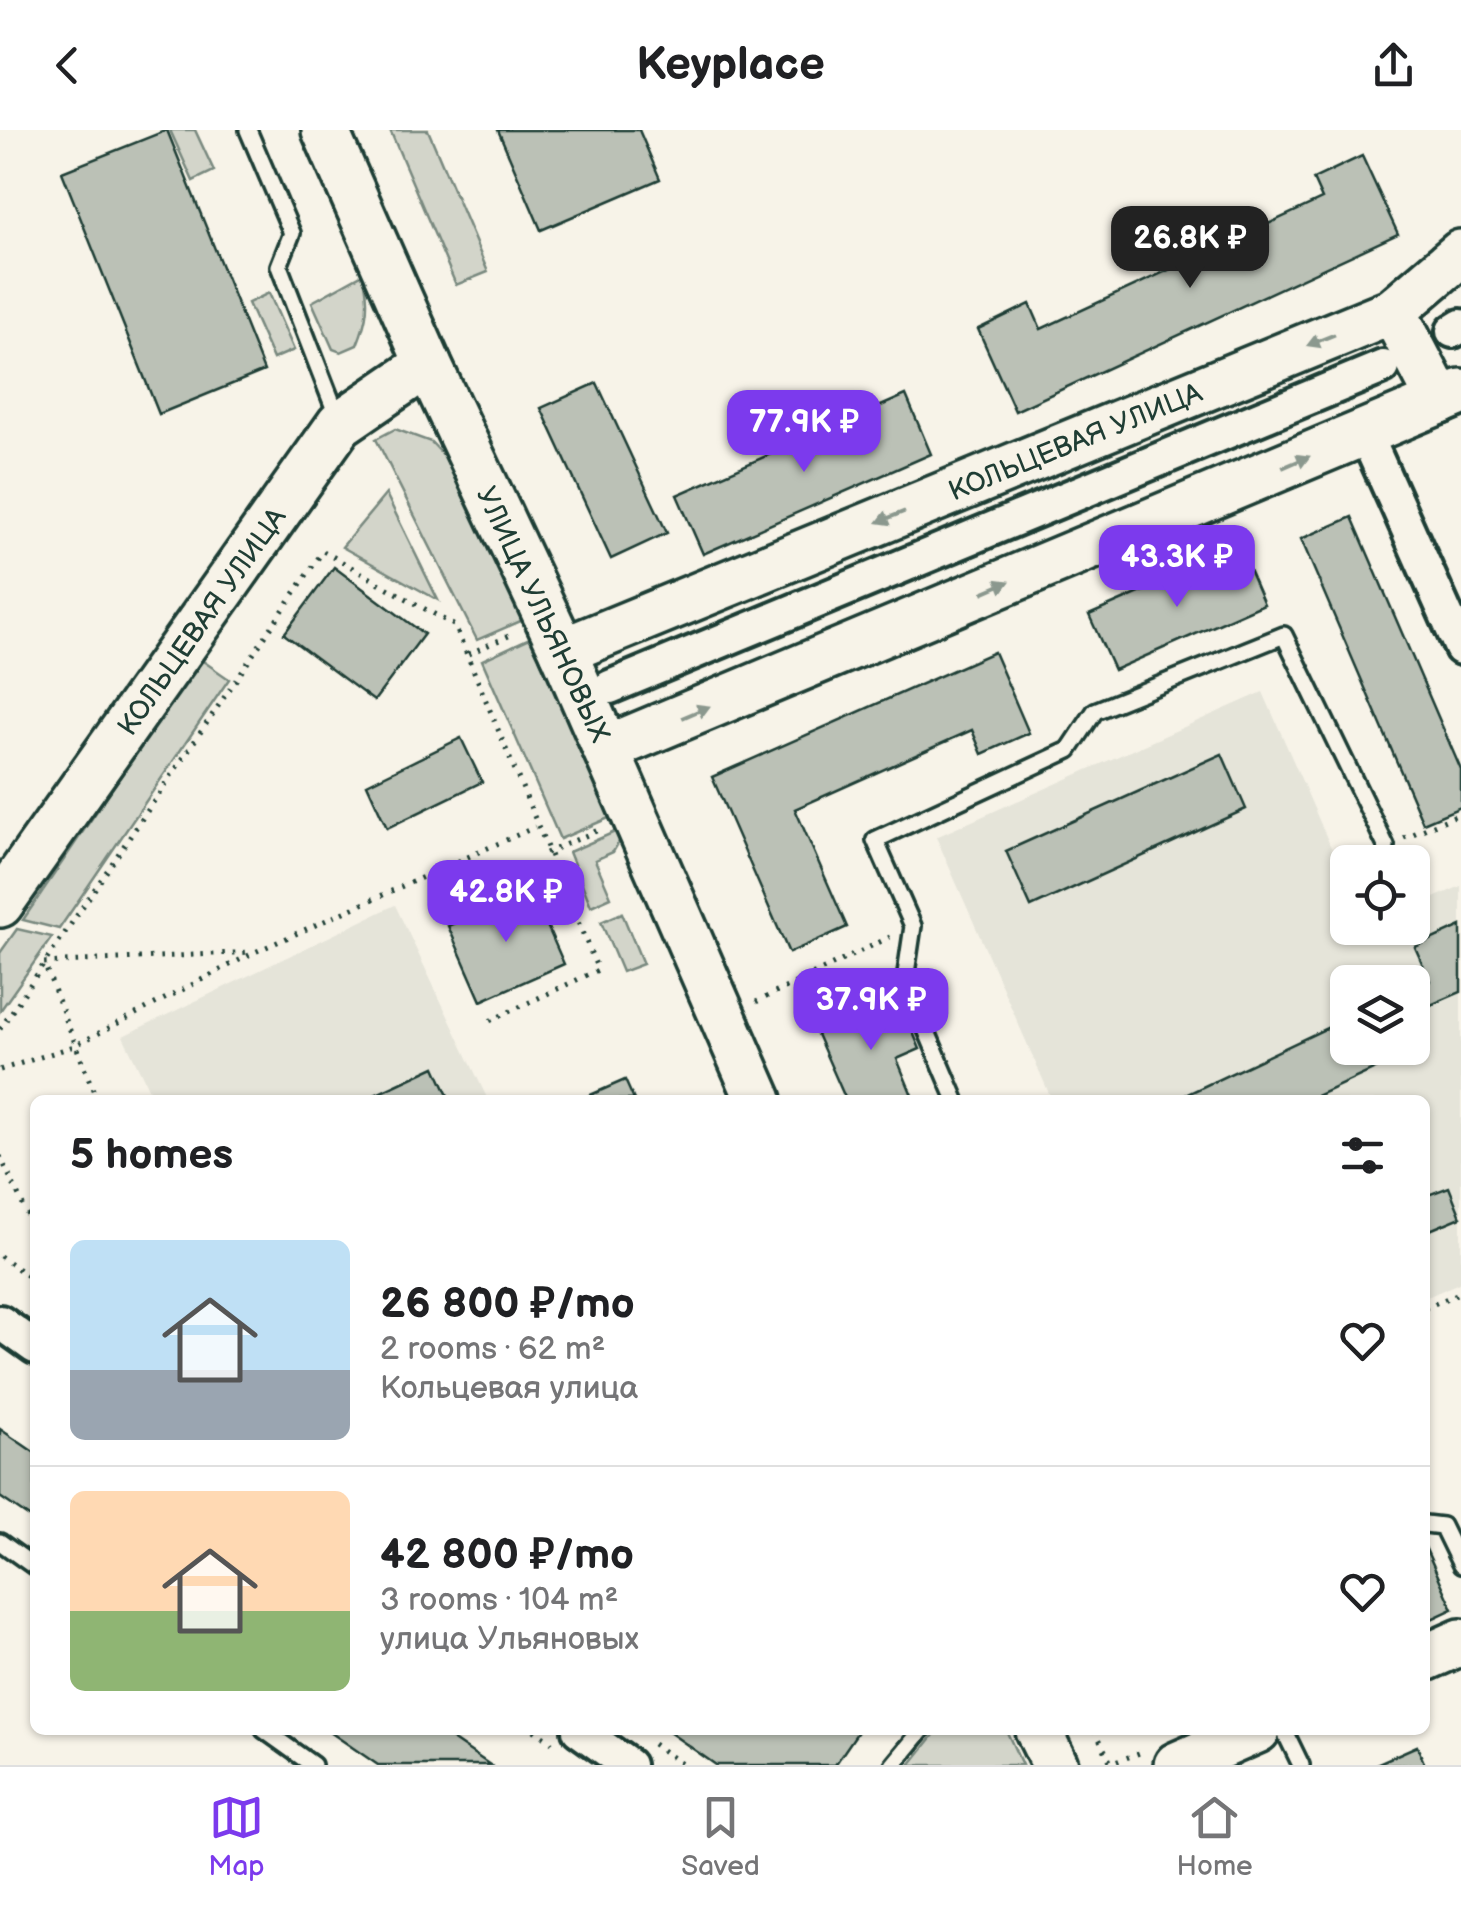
<!DOCTYPE html>
<html lang="en">
<head>
<meta charset="utf-8">
<style>
	body { margin:0; font-family:"Balsamiq Sans",sans-serif; background:#f2f2f2; color:#202124; height:100vh; display:flex; flex-direction:column; font-size:38px; white-space:nowrap }
	* { box-sizing:border-box; margin:0 }
	p { font-size:32px; color:#757577 }
	.icon { flex:none; width:55px; height:55px; fill:none; stroke:currentColor; stroke-width:2; stroke-linecap:round; stroke-linejoin:round }
	.map { position:relative; flex:1; overflow:hidden }
	.panel { position:absolute; left:30px; top:965px; width:1400px; height:640px; display:flex; flex-direction:column; background:#fff; border-radius:15px; box-shadow:0 2px 8px #0004 }
	.panel>* { flex:none }
	.tools { position:absolute; left:1330px; top:715px; display:grid; gap:20px }
	.tools a { display:grid; place-items:center; width:100px; height:100px; border-radius:15px; background:#fff; box-shadow:0 2px 8px #0004; font-size:50px }
	.price { position:absolute; translate:-50% -85px; padding:0 22px; border-radius:20px; background:#7c3aed; color:#fff; font-size:32px; line-height:65px; filter:drop-shadow(0 2px 5px #0008) }
	.price::after { content:''; position:absolute; left:50%; top:60px; width:30px; height:22px; margin-left:-15px; background:inherit; clip-path:polygon(0 0,100% 0,50% 100%) }
	.price.selected { background:#222; color:#fff }
	ul { padding:0; list-style:none }
	li { display:flex; align-items:center; gap:30px; height:250px; padding:0 40px }
	li+li { border-top:2px solid #e0e0e0 }
	li span { display:grid; place-items:center; flex:none; width:280px; height:200px; border-radius:15px; color:#555 }
	li>.icon { margin-inline-start:auto }
	span .icon { width:120px; height:120px; fill:#fffc; stroke-width:1 }
	li b { font-size:42px }
	h2 { display:flex; justify-content:space-between; align-items:center; height:120px; padding:0 40px; font-size:42px }
	header { display:flex; justify-content:space-between; align-items:center; height:130px; padding:0 40px; background:#fff; font-size:45px; font-weight:600 }
	.tabs { display:flex; justify-content:space-around; align-items:center; height:140px; border-top:2px solid #e0e0e0; background:#fff; font-size:28px; color:#757577 }
	.tabs a { display:grid; justify-items:center; gap:5px }
	.tabs .selected { color:#7c3aed }
	.map>svg:first-child { display:block }
	.built { fill:#e5e4d9; fill-rule:evenodd }
	.green { fill:#d3d5ca; stroke:#79897f; stroke-width:2.5 }
	.building { fill:#bbc1b6; stroke:#1f3d34; stroke-width:2.5 }
	.lines { fill:none; stroke-linecap:round; stroke-linejoin:round }
	.lane-casing { stroke:#1f3d34; stroke-width:22 }
	.street-casing { stroke:#1f3d34; stroke-width:40 }
	.secondary-casing { stroke:#1f3d34; stroke-width:52 }
	.path { stroke:#1f3d34; stroke-width:5; stroke-dasharray:2.5 8; stroke-linecap:butt }
	.lane { stroke:#f7f3e8; stroke-width:15 }
	.street { stroke:#f7f3e8; stroke-width:32 }
	.secondary { stroke:#f7f3e8; stroke-width:45 }
	.oneway { fill:#8b988e }
	.labels { text-anchor:middle; stroke-width:8; stroke-linejoin:round; paint-order:stroke }
	.street-label { font-size:28px; fill:#1f3d34; stroke:#f7f3e8 }
</style>
</head>
<body>
<header><svg class="icon" aria-label="back" viewBox="0 0 24 24"><path d="M15 5l-7 7 7 7"/></svg>Keyplace<svg class="icon" aria-label="share" viewBox="0 0 24 24"><path d="M12 15V3M7 8l5-5 5 5M5 13v7h14v-7"/></svg></header>
<div class="map">
<svg width="1461" height="1635" viewBox="0 0 1461 1635">
	<rect width="100%" height="100%" fill="#f7f3e8"/>
	<filter id="ink" filterUnits="userSpaceOnUse"><feTurbulence type="fractalNoise" baseFrequency=".01" numOctaves="2"/><feDisplacementMap in="SourceGraphic" scale="20" xChannelSelector="R" yChannelSelector="G"/><feConvolveMatrix kernelMatrix="1 2 1 2 8 2 1 2 1" color-interpolation-filters="sRGB"/></filter>
	<g filter="url(#ink)">
		<g class="built">
			<path d="M 1263,562 L 1347,754 L 1348,798 L 1412,798 L 1413,777 L 1461,756 L 1461,1152 L 1425,1168 L 1425,970 L 1052,970 L 936,707 ZM 1348,852 L 1412,852 L 1412,918 L 1348,918 Z"/>
			<polygon points="395,775 488,970 154,970 123,906"/>
		</g>
		<g class="green">
			<polygon points="170,0 195,0 214,41 193,51"/>
			<polygon points="390,0 428,0 488,142 456,155"/>
			<path d="M 363,144 C 370,172 368,188 357,215 L 341,222 L 333,219 L 312,172 Z"/>
			<polygon points="269,163 294,220 273,229 248,173"/>
			<polygon points="395,299 431,312 447,329 523,490 477,510 376,309"/>
			<polygon points="386,364 438,470 342,417"/>
			<polygon points="532,507 611,687 560,709 482,530"/>
			<polygon points="200,529 229,549 59,799 23,790"/>
			<polygon points="617,701 620,710 613,722 595,730 611,767 591,776 569,722"/>
			<polygon points="622,783 643,834 622,842 601,792"/>
			<polygon points="17,799 52,807 0,881 0,823"/>
			<polygon points="938,1600 1006,1600 1022,1635 910,1635"/>
		</g>
		<g class="building">
			<polygon points="167,0 264,241 159,284 62,42"/>
			<polygon points="498,0 639,0 660,49 541,100"/>
			<polygon points="1362,26 1398,104 1015,281 978,199 1030,174 1041,199 1322,69 1313,49"/>
			<polygon points="597,253 667,403 611,429 541,278"/>
			<polygon points="906,265 931,324 703,424 677,365"/>
			<polygon points="1352,387 1461,640 1461,677 1423,693 1301,409"/>
			<polygon points="1240,419 1264,474 1114,540 1089,485"/>
			<polygon points="334,437 424,504 374,571 284,504"/>
			<polygon points="994,522 1029,603 982,624 972,600 795,679 847,797 789,823 712,647"/>
			<polygon points="461,608 482,652 387,698 367,654"/>
			<polygon points="1222,624 1246,679 1031,777 1006,721"/>
			<polygon points="531,759 564,834 481,871 448,796"/>
			<polygon points="1461,796 1461,862 1412,883 1412,859 1430,851 1415,817"/>
			<polygon points="898,867 920,919 897,929 914,970 846,970 816,902"/>
			<polygon points="1348,888 1348,918 1405,918 1408,924 1308,970 1175,970"/>
			<polygon points="435,937 450,970 364,970"/>
			<polygon points="625,950 634,970 579,970"/>
			<polygon points="1449,1057 1461,1087 1425,1102 1425,1066"/>
			<polygon points="0,1299 35,1323 35,1391 0,1367"/>
			<polygon points="1425,1417 1453,1479 1425,1492"/>
			<polygon points="327,1600 439,1600 490,1635 378,1635"/>
			<polygon points="666,1600 859,1600 835,1635 716,1635"/>
			<polygon points="1417,1616 1425,1635 1374,1635"/>
		</g>
		<g class="lines">
			<g class="lane-casing">
				<g id="lane">
					<polyline points="248,0 292,103 279,136 338,288"/>
					<polyline points="956,970 905,850 913,796 875,710 1069,620 1095,581 1284,505 1386,716"/>
					<polyline points="1425,1394 1442,1396 1461,1435"/>
					<polyline points="0,1412 35,1437"/>
					<polyline points="264,1600 313,1635"/>
					<polyline points="1284,1600 1301,1635"/>
					<polyline points="893,1635 922,1600"/>
				</g>
			</g>
			<g class="street-casing">
				<g id="street">
					<polyline points="1453,201 1461,196"/>
					<polyline points="1365,303 1461,518"/>
					<polyline points="610,557 1383,237"/>
					<polyline points="0,1192 35,1217"/>
					<polyline points="579,1600 628,1635"/>
				</g>
			</g>
			<g class="secondary-casing">
				<g id="secondary">
					<polyline points="325,0 428,234 563,521 759,970"/>
					<polyline points="1393,181 1440,271"/>
					<polyline points="563,521 1393,181 1461,123"/>
					<polyline points="606,619 1461,262"/>
					<polyline points="0,774 340,294 428,234"/>
					<polyline points="1425,1528 1461,1512"/>
					<polyline points="1038,1600 1055,1635"/>
					<polyline points="1177,1635 1257,1600"/>
				</g>
			</g>
			<g class="path">
				<polyline points="468,524 513,504"/>
				<polyline points="1404,708 1461,683"/>
				<polyline points="546,723 603,698"/>
				<polyline points="756,872 890,807"/>
				<polyline points="0,899 323,421 455,496 598,840 483,894"/>
				<polyline points="0,940 74,916 255,822 535,697"/>
				<polyline points="97,970 44,833 252,822"/>
				<polyline points="0,1026 35,1101"/>
				<polyline points="0,1126 35,1151"/>
				<polyline points="1425,1178 1461,1162"/>
				<polyline points="534,1600 552,1613"/>
				<polyline points="1095,1600 1111,1633"/>
				<polyline points="653,1614 683,1635"/>
				<polyline points="1107,1635 1142,1622"/>
			</g>
			<use href="#lane" class="lane"/>
			<use href="#street" class="street"/>
			<use href="#secondary" class="secondary"/>
		</g>
		<defs><path id="oneway-solid" d="M-6-.8H1V-3.2L6.5 0L1 3.2V.8H-6Z" transform="scale(2.5)"/></defs>
		<g class="oneway">
			<use href="#oneway-solid" transform="translate(1321 210) rotate(158)"/>
			<use href="#oneway-solid" transform="translate(1296 332) rotate(-23)"/>
			<use href="#oneway-solid" transform="translate(891 387) rotate(158)"/>
			<use href="#oneway-solid" transform="translate(996 457) rotate(-23)"/>
			<use href="#oneway-solid" transform="translate(696 582) rotate(-23)"/>
		</g>
	</g>
	<g class="labels">
		<g class="street-label">
			<text transform="translate(1075 311) rotate(-22)" y="10">КОЛЬЦЕВАЯ УЛИЦА</text>
			<text transform="translate(544 484) rotate(65)" y="10">УЛИЦА УЛЬЯНОВЫХ</text>
			<text transform="translate(201 491) rotate(-55)" y="10">КОЛЬЦЕВАЯ УЛИЦА</text>
		</g>
	</g>
</svg>
<div class="tools">
<a><svg class="icon" aria-label="locate" viewBox="0 0 24 24"><circle cx="12" cy="12" r="6"/><path d="M12 2v4M12 18v4M2 12h4M18 12h4"/></svg></a>
<a><svg class="icon" aria-label="layers" viewBox="0 0 24 24"><path d="M12 4l9 5-9 5-9-5zM3 14l9 5 9-5"/></svg></a>
</div>
<b class="price selected" style="left:1190px;top:161px">26.8K ₽</b>
<b class="price" style="left:804px;top:345px">77.9K ₽</b>
<b class="price" style="left:1177px;top:480px">43.3K ₽</b>
<b class="price" style="left:506px;top:815px">42.8K ₽</b>
<b class="price" style="left:871px;top:923px">37.9K ₽</b>
<section class="panel">
<h2>5 homes<svg class="icon" aria-label="filters" viewBox="0 0 24 24"><path d="M4 7h16M4 17h16"/><circle cx="9" cy="7" r="2"/><circle cx="15" cy="17" r="2"/></svg></h2>
<ul>
<li><span style="background:linear-gradient(#bfe0f5 65%,#9aa5b1 0)"><svg class="icon" aria-label="home" viewBox="0 0 24 24"><path d="M3 11l9-7 9 7M6 9v11h12V9"/></svg></span><div><b>26 800 ₽/mo</b><p>2 rooms · 62 m²</p><p>Кольцевая улица</p></div><svg class="icon" aria-label="heart" viewBox="0 0 24 24"><path d="M12 20l-8-8c-3-5 5-10 8-4 3-6 11-1 8 4z"/></svg></li>
<li><span style="background:linear-gradient(#ffd9b3 60%,#8fb573 0)"><svg class="icon" aria-label="home" viewBox="0 0 24 24"><path d="M3 11l9-7 9 7M6 9v11h12V9"/></svg></span><div><b>42 800 ₽/mo</b><p>3 rooms · 104 m²</p><p>улица Ульяновых</p></div><svg class="icon" aria-label="heart" viewBox="0 0 24 24"><path d="M12 20l-8-8c-3-5 5-10 8-4 3-6 11-1 8 4z"/></svg></li>
</ul>
</section>
</div>
<nav class="tabs">
<a class="selected"><svg class="icon" aria-label="map" viewBox="0 0 24 24"><path d="M3 6l6-2 6 2 6-2v14l-6 2-6-2-6 2zM9 4v14M15 6v14"/></svg>Map</a>
<a><svg class="icon" aria-label="saved" viewBox="0 0 24 24"><path d="M7 4h10v16l-5-4-5 4z"/></svg>Saved</a>
<a><svg class="icon" aria-label="home" viewBox="0 0 24 24"><path d="M3 11l9-7 9 7M6 9v11h12V9"/></svg>Home</a>
</nav>
</body>
</html>
